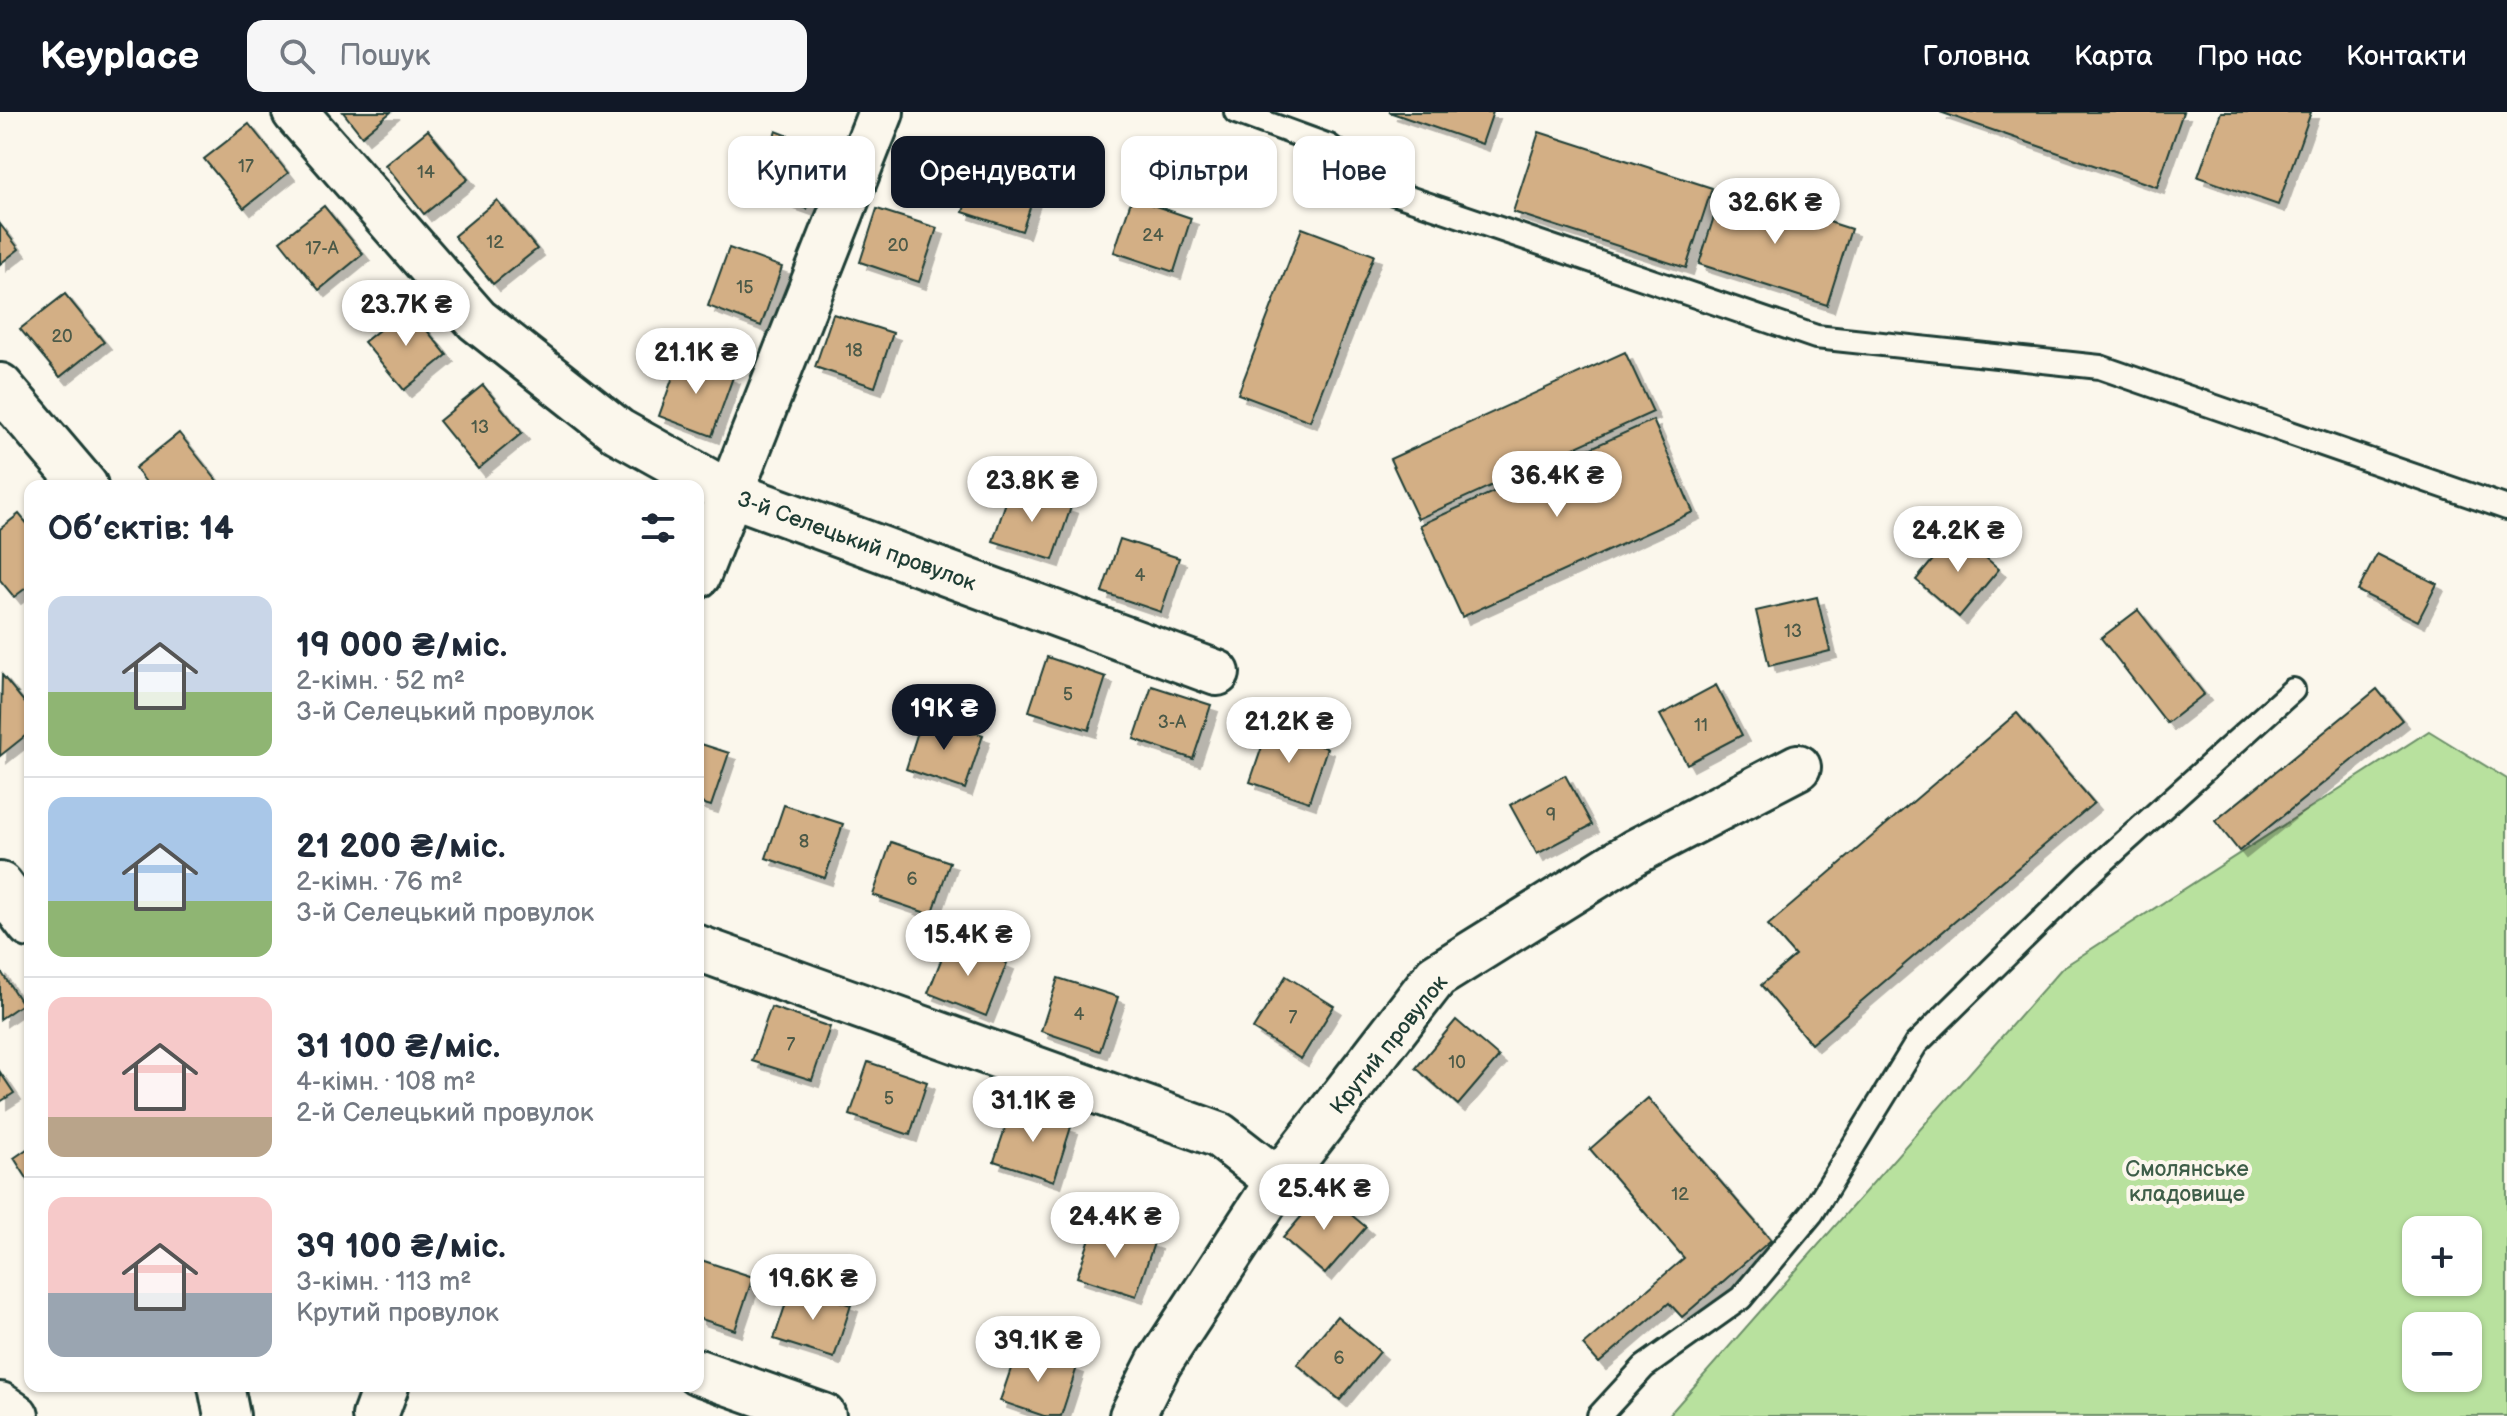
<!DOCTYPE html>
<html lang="uk">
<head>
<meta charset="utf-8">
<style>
	body { margin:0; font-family:"Balsamiq Sans",sans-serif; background:#f6f6f7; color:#1f2937; height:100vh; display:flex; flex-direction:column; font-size:30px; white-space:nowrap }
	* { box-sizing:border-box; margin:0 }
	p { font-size:26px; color:#747a83 }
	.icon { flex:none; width:44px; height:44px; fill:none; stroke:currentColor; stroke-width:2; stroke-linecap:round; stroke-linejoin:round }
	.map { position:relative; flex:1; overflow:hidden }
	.drawer { position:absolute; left:24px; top:368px; width:680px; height:912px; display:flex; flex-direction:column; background:#fff; border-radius:16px; box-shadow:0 2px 6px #0004 }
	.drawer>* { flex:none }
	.top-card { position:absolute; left:728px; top:24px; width:760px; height:72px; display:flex; gap:16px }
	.fabs { position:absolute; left:2402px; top:1104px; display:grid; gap:16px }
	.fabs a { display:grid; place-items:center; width:80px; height:80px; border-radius:16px; background:#fff; box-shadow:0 2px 6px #0004; font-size:40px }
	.price { position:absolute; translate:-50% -68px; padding:0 18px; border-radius:28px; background:#fff; color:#222; font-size:26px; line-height:52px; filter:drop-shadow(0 2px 4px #0008) }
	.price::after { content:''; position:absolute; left:50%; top:48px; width:24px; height:18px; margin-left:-12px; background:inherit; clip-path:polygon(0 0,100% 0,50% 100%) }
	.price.current { background:#111827; color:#fff }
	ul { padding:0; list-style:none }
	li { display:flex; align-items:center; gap:24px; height:200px; padding:0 24px }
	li+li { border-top:2px solid #e0e1e3 }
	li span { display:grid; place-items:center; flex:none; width:224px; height:160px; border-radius:16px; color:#555 }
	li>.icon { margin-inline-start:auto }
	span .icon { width:96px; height:96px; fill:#fffc; stroke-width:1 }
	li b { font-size:34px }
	h2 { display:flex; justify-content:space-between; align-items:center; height:96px; padding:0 24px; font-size:34px }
	.chip { padding:0 28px; border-radius:16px; background:#fff; box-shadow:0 2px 6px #0004; font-size:28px; line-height:72px }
	.chip.current { background:#111827; color:#fff }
	header { display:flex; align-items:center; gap:48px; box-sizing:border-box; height:112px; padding:0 40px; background:#111827; color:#fff }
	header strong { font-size:38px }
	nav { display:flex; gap:44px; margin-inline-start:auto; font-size:28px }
	.search { width:560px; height:72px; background:#f6f6f7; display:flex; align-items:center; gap:20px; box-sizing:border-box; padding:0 28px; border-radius:16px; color:#747a83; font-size:30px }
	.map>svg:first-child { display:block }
	.green { fill:#b8e19e; stroke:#6c8f69; stroke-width:2; fill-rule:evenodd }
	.building { fill:#d3af85; stroke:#1f3d34; stroke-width:2; filter:url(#shadow) }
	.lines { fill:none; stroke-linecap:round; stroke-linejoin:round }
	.service-casing { stroke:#1f3d34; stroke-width:28 }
	.minor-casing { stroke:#1f3d34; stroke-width:50 }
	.service { stroke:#fbf7ec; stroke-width:22 }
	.minor { stroke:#fbf7ec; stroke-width:44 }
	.labels { text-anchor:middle; stroke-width:8; stroke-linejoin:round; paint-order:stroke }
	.number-label { font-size:18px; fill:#4c5a48 }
	.street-label { font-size:22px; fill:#1f3d34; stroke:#fbf7ec }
	.park-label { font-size:22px; fill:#3e5e49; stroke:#fbf7ec }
</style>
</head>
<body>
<header>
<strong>Keyplace</strong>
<div class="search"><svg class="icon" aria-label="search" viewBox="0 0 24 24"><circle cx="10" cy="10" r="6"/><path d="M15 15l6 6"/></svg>Пошук</div>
<nav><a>Головна</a><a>Карта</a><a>Про нас</a><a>Контакти</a></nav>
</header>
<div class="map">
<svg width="2507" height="1304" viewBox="0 0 2507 1304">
	<defs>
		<filter id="shadow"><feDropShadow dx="7" dy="7" stdDeviation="0" flood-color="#0004"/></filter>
	</defs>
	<rect width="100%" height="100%" fill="#fbf7ec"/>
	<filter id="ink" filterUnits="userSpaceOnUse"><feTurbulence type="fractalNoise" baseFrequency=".0125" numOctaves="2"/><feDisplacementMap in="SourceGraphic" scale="16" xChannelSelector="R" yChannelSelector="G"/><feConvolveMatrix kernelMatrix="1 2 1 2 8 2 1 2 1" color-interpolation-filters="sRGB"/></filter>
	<g filter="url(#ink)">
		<path class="green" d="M 2429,619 L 2507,667 L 2507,1304 L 1668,1304 L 2062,856 ZM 2416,1118 L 2468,1118 L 2468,1170 L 2416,1170 ZM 2416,1214 L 2468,1214 L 2468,1266 L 2416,1266 Z"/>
		<g class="building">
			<polygon points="343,0 391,0 362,24"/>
			<polygon points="1389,0 1493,0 1482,32"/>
			<polygon points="1940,0 2183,0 2157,75"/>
			<polygon points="2221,0 2311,0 2278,93 2198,65"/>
			<polygon points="249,12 288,61 244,96 204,47"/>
			<polygon points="428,18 468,67 424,102 385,53"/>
			<polygon points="776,19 828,39 807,97 754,78"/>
			<polygon points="1539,20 1712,76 1686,156 1513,100"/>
			<polygon points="980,46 1040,66 1022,119 963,100"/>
			<polygon points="1723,76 1851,117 1827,193 1699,152"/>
			<polygon points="1132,86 1191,106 1174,160 1114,140"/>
			<polygon points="497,88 537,137 493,172 454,124"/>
			<polygon points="324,94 363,142 319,178 280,129"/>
			<polygon points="877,97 937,116 919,170 860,150"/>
			<polygon points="0,112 19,137 0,152"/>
			<polygon points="1302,116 1374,143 1310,309 1238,282"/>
			<polygon points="729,136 782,155 761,214 708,194"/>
			<polygon points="65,182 104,230 60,265 20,217"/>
			<polygon points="408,195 447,243 404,278 364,230"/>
			<polygon points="833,202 893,221 875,275 815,255"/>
			<polygon points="1625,240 1653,300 1418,407 1390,347"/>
			<polygon points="680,245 733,265 712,324 659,304"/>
			<polygon points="483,273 522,321 478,357 439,309"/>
			<polygon points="1653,308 1693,400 1462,505 1420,413"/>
			<polygon points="179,321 218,370 213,374 149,374 135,356"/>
			<polygon points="1011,375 1071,395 1053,448 993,429"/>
			<polygon points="19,402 30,415 30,473 14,485 0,468 0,417"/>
			<polygon points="1956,420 1999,457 1959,505 1916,468"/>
			<polygon points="1120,427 1179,446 1161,500 1102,480"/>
			<polygon points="2377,442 2437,472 2418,509 2358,479"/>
			<polygon points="1817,485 1830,539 1769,554 1756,499"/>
			<polygon points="2138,498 2204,582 2167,611 2101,526"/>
			<polygon points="1047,545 1106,565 1089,618 1029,599"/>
			<polygon points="2,563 30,597 30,620 0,644"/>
			<polygon points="1716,573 1742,623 1687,652 1660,603"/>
			<polygon points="1152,574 1211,593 1193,647 1134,627"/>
			<polygon points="2377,577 2402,608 2239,739 2215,709"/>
			<polygon points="2017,601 2094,691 1811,932 1761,873 1795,844 1768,813"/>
			<polygon points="923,604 983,623 965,677 906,657"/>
			<polygon points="1268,617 1327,636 1309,690 1250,670"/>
			<polygon points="698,631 729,641 711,694 698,690"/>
			<polygon points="1565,663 1592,713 1537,742 1510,693"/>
			<polygon points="784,693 843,712 825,766 766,746"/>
			<polygon points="891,730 950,750 932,803 873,783"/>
			<polygon points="949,828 1007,851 986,904 928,881"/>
			<polygon points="0,858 22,892 0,907"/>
			<polygon points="1286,864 1334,894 1301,947 1253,917"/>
			<polygon points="1058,866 1118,885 1100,939 1041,919"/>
			<polygon points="771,895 830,915 812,968 752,949"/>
			<polygon points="1456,908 1499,945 1458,993 1416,956"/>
			<polygon points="868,950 927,970 910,1023 850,1003"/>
			<polygon points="0,960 14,981 0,990"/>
			<polygon points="1648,986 1771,1128 1682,1205 1669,1191 1599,1251 1583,1233 1684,1146 1590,1037"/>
			<polygon points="1012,996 1071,1015 1054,1069 994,1049"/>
			<polygon points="30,1035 30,1071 14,1046"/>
			<polygon points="1323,1079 1366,1115 1325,1162 1283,1126"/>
			<polygon points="1095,1111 1154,1131 1136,1184 1077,1165"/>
			<polygon points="698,1147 753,1165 735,1218 698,1206"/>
			<polygon points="792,1173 851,1193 834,1246 774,1227"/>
			<polygon points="1337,1204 1380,1240 1340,1288 1297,1252"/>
			<polygon points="1018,1236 1077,1255 1061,1304 1044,1304 1000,1289"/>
		</g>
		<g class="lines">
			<g class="service-casing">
				<g id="service">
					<polyline points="1236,0 1329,34 1385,78 1816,225 2100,255 2507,396"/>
					<polyline points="1599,1304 1644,1255 1741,1186 1812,1101 1916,932 2086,765 2293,578"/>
				</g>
			</g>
			<g class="minor-casing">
				<g id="minor">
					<polyline points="295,0 477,208 618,319 729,381 1217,561"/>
					<polyline points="0,274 85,374"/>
					<polyline points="698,463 881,0"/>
					<polyline points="0,773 30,813"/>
					<polyline points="698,836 1219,1023 1278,1069"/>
					<polyline points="698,1260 823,1304"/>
					<polyline points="221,1274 227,1304"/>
					<polyline points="0,1293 16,1304"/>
					<polyline points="375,1304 386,1274"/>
					<polyline points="1132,1304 1159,1251 1278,1069 1436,864 1635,740 1798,655"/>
				</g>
			</g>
			<use href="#service" class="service"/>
			<use href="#minor" class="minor"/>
		</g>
	</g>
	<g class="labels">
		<g class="number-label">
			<text x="246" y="60">17</text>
			<text x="426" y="66">14</text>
			<text x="1153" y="129">24</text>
			<text x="495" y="136">12</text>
			<text x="898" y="139">20</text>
			<text x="322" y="142">17-А</text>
			<text x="745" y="181">15</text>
			<text x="62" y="230">20</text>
			<text x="854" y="244">18</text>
			<text x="480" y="321">13</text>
			<text x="1140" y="469">4</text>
			<text x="1793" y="525">13</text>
			<text x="1068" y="588">5</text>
			<text x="1172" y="616">3-А</text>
			<text x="1701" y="619">11</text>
			<text x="1551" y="709">9</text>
			<text x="804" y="735">8</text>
			<text x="912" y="773">6</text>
			<text x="1079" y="908">4</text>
			<text x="1293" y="911">7</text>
			<text x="791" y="938">7</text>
			<text x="1457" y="956">10</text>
			<text x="889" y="992">5</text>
			<text x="1680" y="1088">12</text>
			<text x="1339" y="1252">6</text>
		</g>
		<g class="street-label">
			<text transform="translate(857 428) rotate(20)" y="8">3-й Селецький провулок</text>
			<text transform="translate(1388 932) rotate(-51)" y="8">Крутий провулок</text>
		</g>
		<g class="park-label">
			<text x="2187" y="1064">Смолянське<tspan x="2187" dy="25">кладовище</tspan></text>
		</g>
	</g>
</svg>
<div class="fabs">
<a>+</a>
<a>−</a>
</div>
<b class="price" style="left:1775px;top:134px">32.6K ₴</b>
<b class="price" style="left:406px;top:236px">23.7K ₴</b>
<b class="price" style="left:696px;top:284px">21.1K ₴</b>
<b class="price" style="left:1557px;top:407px">36.4K ₴</b>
<b class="price" style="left:1032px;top:412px">23.8K ₴</b>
<b class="price" style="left:1958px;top:462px">24.2K ₴</b>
<b class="price current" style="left:944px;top:640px">19K ₴</b>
<b class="price" style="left:1289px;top:653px">21.2K ₴</b>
<b class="price" style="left:968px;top:866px">15.4K ₴</b>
<b class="price" style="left:1033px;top:1032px">31.1K ₴</b>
<b class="price" style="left:1324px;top:1120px">25.4K ₴</b>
<b class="price" style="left:1115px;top:1148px">24.4K ₴</b>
<b class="price" style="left:813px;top:1210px">19.6K ₴</b>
<b class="price" style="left:1038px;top:1272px">39.1K ₴</b>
<div class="top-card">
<a class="chip">Купити</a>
<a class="chip current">Орендувати</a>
<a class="chip">Фільтри</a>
<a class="chip">Нове</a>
</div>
<section class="drawer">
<h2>Об’єктів: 14<svg class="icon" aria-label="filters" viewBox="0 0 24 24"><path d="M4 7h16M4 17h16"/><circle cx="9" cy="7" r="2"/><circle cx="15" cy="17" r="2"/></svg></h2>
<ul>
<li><span style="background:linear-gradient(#c9d6e8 60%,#8fb573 0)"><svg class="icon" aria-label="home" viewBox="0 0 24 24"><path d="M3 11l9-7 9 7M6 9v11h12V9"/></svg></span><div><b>19 000 ₴/міс.</b><p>2-кімн. · 52 m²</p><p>3-й Селецький провулок</p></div></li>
<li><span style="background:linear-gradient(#a9c7e8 65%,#8fb573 0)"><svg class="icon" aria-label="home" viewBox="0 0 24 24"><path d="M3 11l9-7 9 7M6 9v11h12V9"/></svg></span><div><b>21 200 ₴/міс.</b><p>2-кімн. · 76 m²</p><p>3-й Селецький провулок</p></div></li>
<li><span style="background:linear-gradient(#f6c9c9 75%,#b9a48a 0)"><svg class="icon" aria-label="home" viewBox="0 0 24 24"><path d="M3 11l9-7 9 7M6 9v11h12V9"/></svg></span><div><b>31 100 ₴/міс.</b><p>4-кімн. · 108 m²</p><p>2-й Селецький провулок</p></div></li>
<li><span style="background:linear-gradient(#f6c9c9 60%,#9aa5b1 0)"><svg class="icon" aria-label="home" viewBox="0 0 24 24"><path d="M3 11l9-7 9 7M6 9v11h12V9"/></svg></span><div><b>39 100 ₴/міс.</b><p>3-кімн. · 113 m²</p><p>Крутий провулок</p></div></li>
</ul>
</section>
</div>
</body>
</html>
